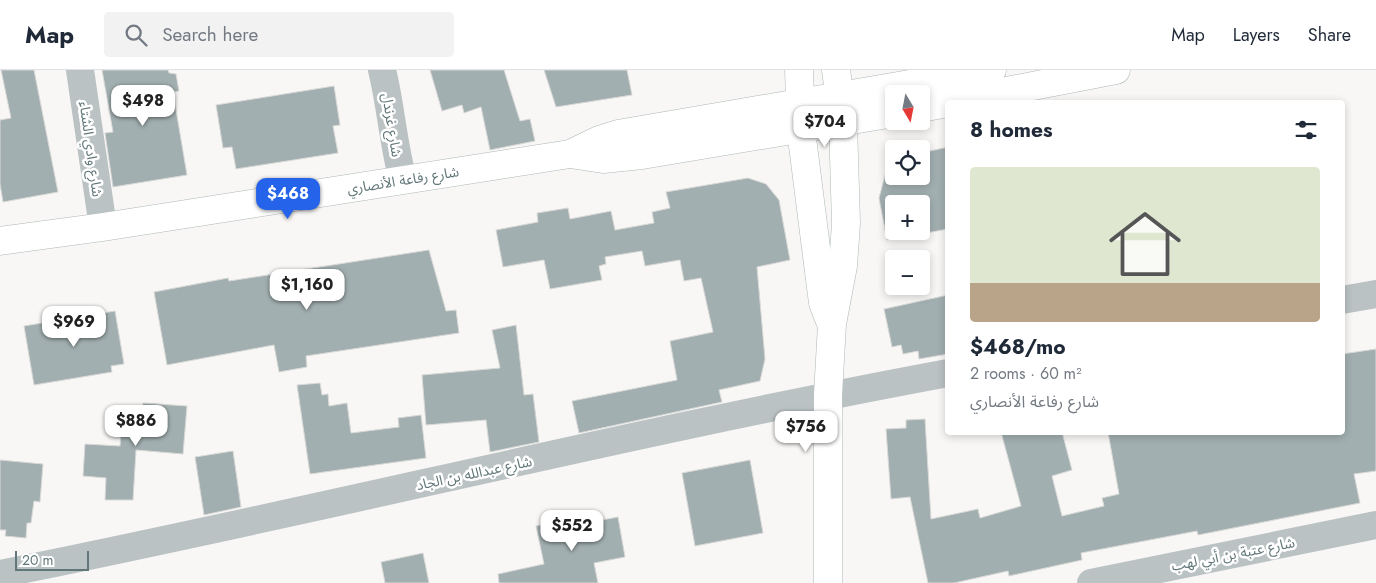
<!DOCTYPE html>
<html lang="en">
<head>
<meta charset="utf-8">
<style>
	body { margin:0; font-family:Jost,"Noto Sans Arabic",sans-serif; background:#f2f2f3; color:#1f2937; height:100vh; display:flex; flex-direction:column; font-size:19px; white-space:nowrap }
	* { box-sizing:border-box; margin:0 }
	p { font-size:16px; color:#747a83 }
	.icon { flex:none; width:28px; height:28px; fill:none; stroke:currentColor; stroke-width:2; stroke-linecap:round; stroke-linejoin:round }
	.map { position:relative; flex:1; overflow:hidden }
	.details { position:absolute; left:945px; top:30px; width:400px; height:335px; display:flex; flex-direction:column; background:#fff; border-radius:5px; box-shadow:0 2px 8px #0003 }
	.details>* { flex:none }
	.needle { width:32px; rotate:170deg }
	.buttons { position:absolute; left:885px; top:15px; display:grid; gap:10px }
	.buttons a { display:grid; place-items:center; width:45px; height:45px; border-radius:5px; background:#fff; box-shadow:0 2px 8px #0003; font-size:25px }
	.scale { position:absolute; left:15px; bottom:12px; width:74px; box-sizing:border-box; padding-left:5px; border:2px solid #617678; border-top:0; font-size:14px; line-height:18px; white-space:nowrap; color:#617678; -webkit-text-stroke:4px #fff; paint-order:stroke }
	.price { position:absolute; translate:-50% -42px; padding:0 11px; border-radius:10px; background:#fff; color:#222; font-size:16px; line-height:32px; filter:drop-shadow(0 1px 2px #0008) }
	.price::after { content:''; position:absolute; left:50%; top:30px; width:15px; height:11px; margin-left:-8px; background:inherit; clip-path:polygon(0 0,100% 0,50% 100%) }
	.price.selected { background:#2563eb; color:#fff }
	ul { padding:0; list-style:none }
	li { display:grid; align-content:center; gap:10px; height:265px; padding:0 25px }
	li+li { border-top:1px solid #e0e1e3 }
	li span { display:grid; place-items:center; height:155px; border-radius:5px; color:#555 }
	li>.icon { margin-inline-start:auto }
	span .icon { width:90px; height:90px; fill:#fffc; stroke-width:1 }
	li b { font-size:21px }
	h2 { display:flex; justify-content:space-between; align-items:center; height:60px; padding:0 25px; font-size:21px }
	header { display:flex; align-items:center; gap:30px; box-sizing:border-box; height:70px; padding:0 25px; background:#fff; border-bottom:1px solid #e0e1e3 }
	header strong { font-size:24px }
	nav { display:flex; gap:28px; margin-inline-start:auto; font-size:18px }
	.search { width:350px; height:45px; background:#f2f2f3; display:flex; align-items:center; gap:12px; box-sizing:border-box; padding:0 18px; border-radius:5px; color:#747a83; font-size:19px }
	.map>svg:first-child { display:block }
	.building { fill:#a2afb0; stroke:#d9d9d8; fill-rule:evenodd }
	.lines { fill:none; stroke-linecap:round; stroke-linejoin:round }
	.secondary-casing { stroke:#aeb7b8; stroke-width:29 }
	.street { stroke:#bbc2c3; stroke-width:28 }
	.secondary { stroke:#fff; stroke-width:28 }
	.labels { text-anchor:middle; stroke-width:5; stroke-linejoin:round; paint-order:stroke }
	.street-label { font-size:14px; fill:#617678; stroke:#fff }
</style>
</head>
<body>
<header>
<strong>Map</strong>
<div class="search"><svg class="icon" aria-label="search" viewBox="0 0 24 24"><circle cx="10" cy="10" r="6"/><path d="M15 15l6 6"/></svg>Search here</div>
<nav><a>Map</a><a>Layers</a><a>Share</a></nav>
</header>
<div class="map">
<svg width="1376" height="513" viewBox="0 0 1376 513">
	<rect width="100%" height="100%" fill="#f8f7f5"/>
	<g class="building">
		<polygon points="1,0 34,0 58,122 3,132 0,114 0,50 11,48"/>
		<polygon points="102,0 168,0 169,3 176,4 179,21 173,22 187,105 113,117 105,63 113,62"/>
		<polygon points="430,0 504,0 520,51 530,49 535,71 490,80 481,37 464,43 462,35 442,41"/>
		<polygon points="544,0 627,0 632,25 556,37"/>
		<polygon points="334,16 340,55 333,56 338,83 236,99 232,77 223,78 216,35"/>
		<path d="M 948,77 L 948,159 L 887,170 L 879,128 L 887,98 L 894,95 L 894,106 L 921,106 L 921,83 ZM 894,134 L 921,134 L 921,161 L 894,161 Z"/>
		<polygon points="748,108 766,114 779,130 790,190 757,197 765,289 760,311 719,320 722,332 579,363 572,331 677,310 670,271 713,262 701,208 684,211 680,190 645,196 642,181 605,187 606,194 599,196 602,210 550,219 544,190 503,197 496,160 538,152 537,143 568,138 570,149 611,141 615,160 654,153 652,142 670,138 666,122"/>
		<polygon points="429,180 446,241 456,240 459,263 306,286 307,297 279,302 274,275 167,295 154,222 228,208 229,211"/>
		<polygon points="948,225 948,284 919,289 918,281 903,284 901,275 892,277 884,239"/>
		<polygon points="115,241 124,294 111,296 112,302 34,315 24,256"/>
		<polygon points="516,255 524,325 533,324 539,372 490,382 486,350 426,355 422,305 500,298 492,260"/>
		<polygon points="1376,279 1376,401 1354,404 1360,433 1198,465 1197,461 1081,483 1082,490 1009,506 1008,501 954,513 928,513 910,427 891,429 886,359 906,358 906,350 925,349 931,449 978,439 980,448 1021,436 1001,362 1062,362 1072,400 1052,406 1062,446 1104,436 1102,428 1119,424 1108,362 1342,362 1342,284"/>
		<polygon points="320,313 322,325 328,324 329,336 347,333 351,363 399,357 398,348 421,345 426,388 310,404 297,315"/>
		<polygon points="143,333 187,336 183,384 136,380 133,430 105,430 106,408 83,406 85,374 120,376 122,346 133,346 133,339 142,340"/>
		<polygon points="233,381 241,437 204,445 195,387"/>
		<polygon points="0,390 43,394 40,432 34,431 31,453 27,453 26,468 5,466 6,460 0,460"/>
		<polygon points="750,390 763,463 695,476 682,403"/>
		<polygon points="584,446 586,453 618,447 625,487 594,493 598,513 499,513 498,504 544,494 536,456"/>
		<polygon points="423,483 429,513 385,513 381,492"/>
	</g>
	<g class="lines">
		<g class="secondary-casing">
			<g id="secondary">
				<polyline points="799,0 801,60 823,233 830,251"/>
				<polyline points="949,32 1116,0"/>
				<polyline points="921,38 948,33"/>
				<polyline points="570,84 599,70 618,64 992,0"/>
				<polyline points="0,171 103,157 570,84 603,89 642,85 894,43"/>
				<polyline points="828,513 828,325 832,254 843,196 846,153 843,53 836,0"/>
			</g>
		</g>
		<g class="street">
			<polyline points="80,0 103,157"/>
			<path d="M 382,0 C 391,36 393,74 403,110"/>
			<polyline points="1342,230 1376,224"/>
			<path d="M 0,504 C 317,441 630,362 948,303"/>
			<polyline points="1091,513 1376,455"/>
		</g>
		<use href="#secondary" class="secondary"/>
	</g>
	<g class="labels">
		<g class="street-label">
			<text transform="translate(392 55) rotate(81)" y="5">شارع غرندل</text>
			<text transform="translate(91 79) rotate(82)" y="5">شارع وادي الشتاء</text>
			<text transform="translate(403 110) rotate(-9)" y="5">شارع رفاعة الأنصاري</text>
			<text transform="translate(474 403) rotate(-12)" y="5">شارع عبدالله بن الجاد</text>
			<text transform="translate(1233 484) rotate(-11)" y="5">شارع عتبة بن أبي لهب</text>
		</g>
	</g>
</svg>
<div class="buttons">
<a><svg class="needle" viewBox="-14 -14 28 28"><path d="M0-13l5 13h-10z" fill="#e53935"/><path d="M0 13l5-13h-10z" fill="#747a83"/></svg></a>
<a><svg class="icon" aria-label="locate" viewBox="0 0 24 24"><circle cx="12" cy="12" r="6"/><path d="M12 2v4M12 18v4M2 12h4M18 12h4"/></svg></a>
<a>+</a>
<a>−</a>
</div>
<div class="scale">20 m</div>
<b class="price" style="left:143px;top:57px">$498</b>
<b class="price" style="left:825px;top:78px">$704</b>
<b class="price selected" style="left:288px;top:150px">$468</b>
<b class="price" style="left:307px;top:241px">$1,160</b>
<b class="price" style="left:74px;top:278px">$969</b>
<b class="price" style="left:136px;top:377px">$886</b>
<b class="price" style="left:806px;top:383px">$756</b>
<b class="price" style="left:572px;top:482px">$552</b>
<section class="details">
<h2>8 homes<svg class="icon" aria-label="filters" viewBox="0 0 24 24"><path d="M4 7h16M4 17h16"/><circle cx="9" cy="7" r="2"/><circle cx="15" cy="17" r="2"/></svg></h2>
<ul>
<li><span style="background:linear-gradient(#dfe7d0 75%,#b9a48a 0)"><svg class="icon" aria-label="home" viewBox="0 0 24 24"><path d="M3 11l9-7 9 7M6 9v11h12V9"/></svg></span><div><b>$468/mo</b><p>2 rooms · 60 m²</p><p>شارع رفاعة الأنصاري</p></div></li>
</ul>
</section>
</div>
</body>
</html>
